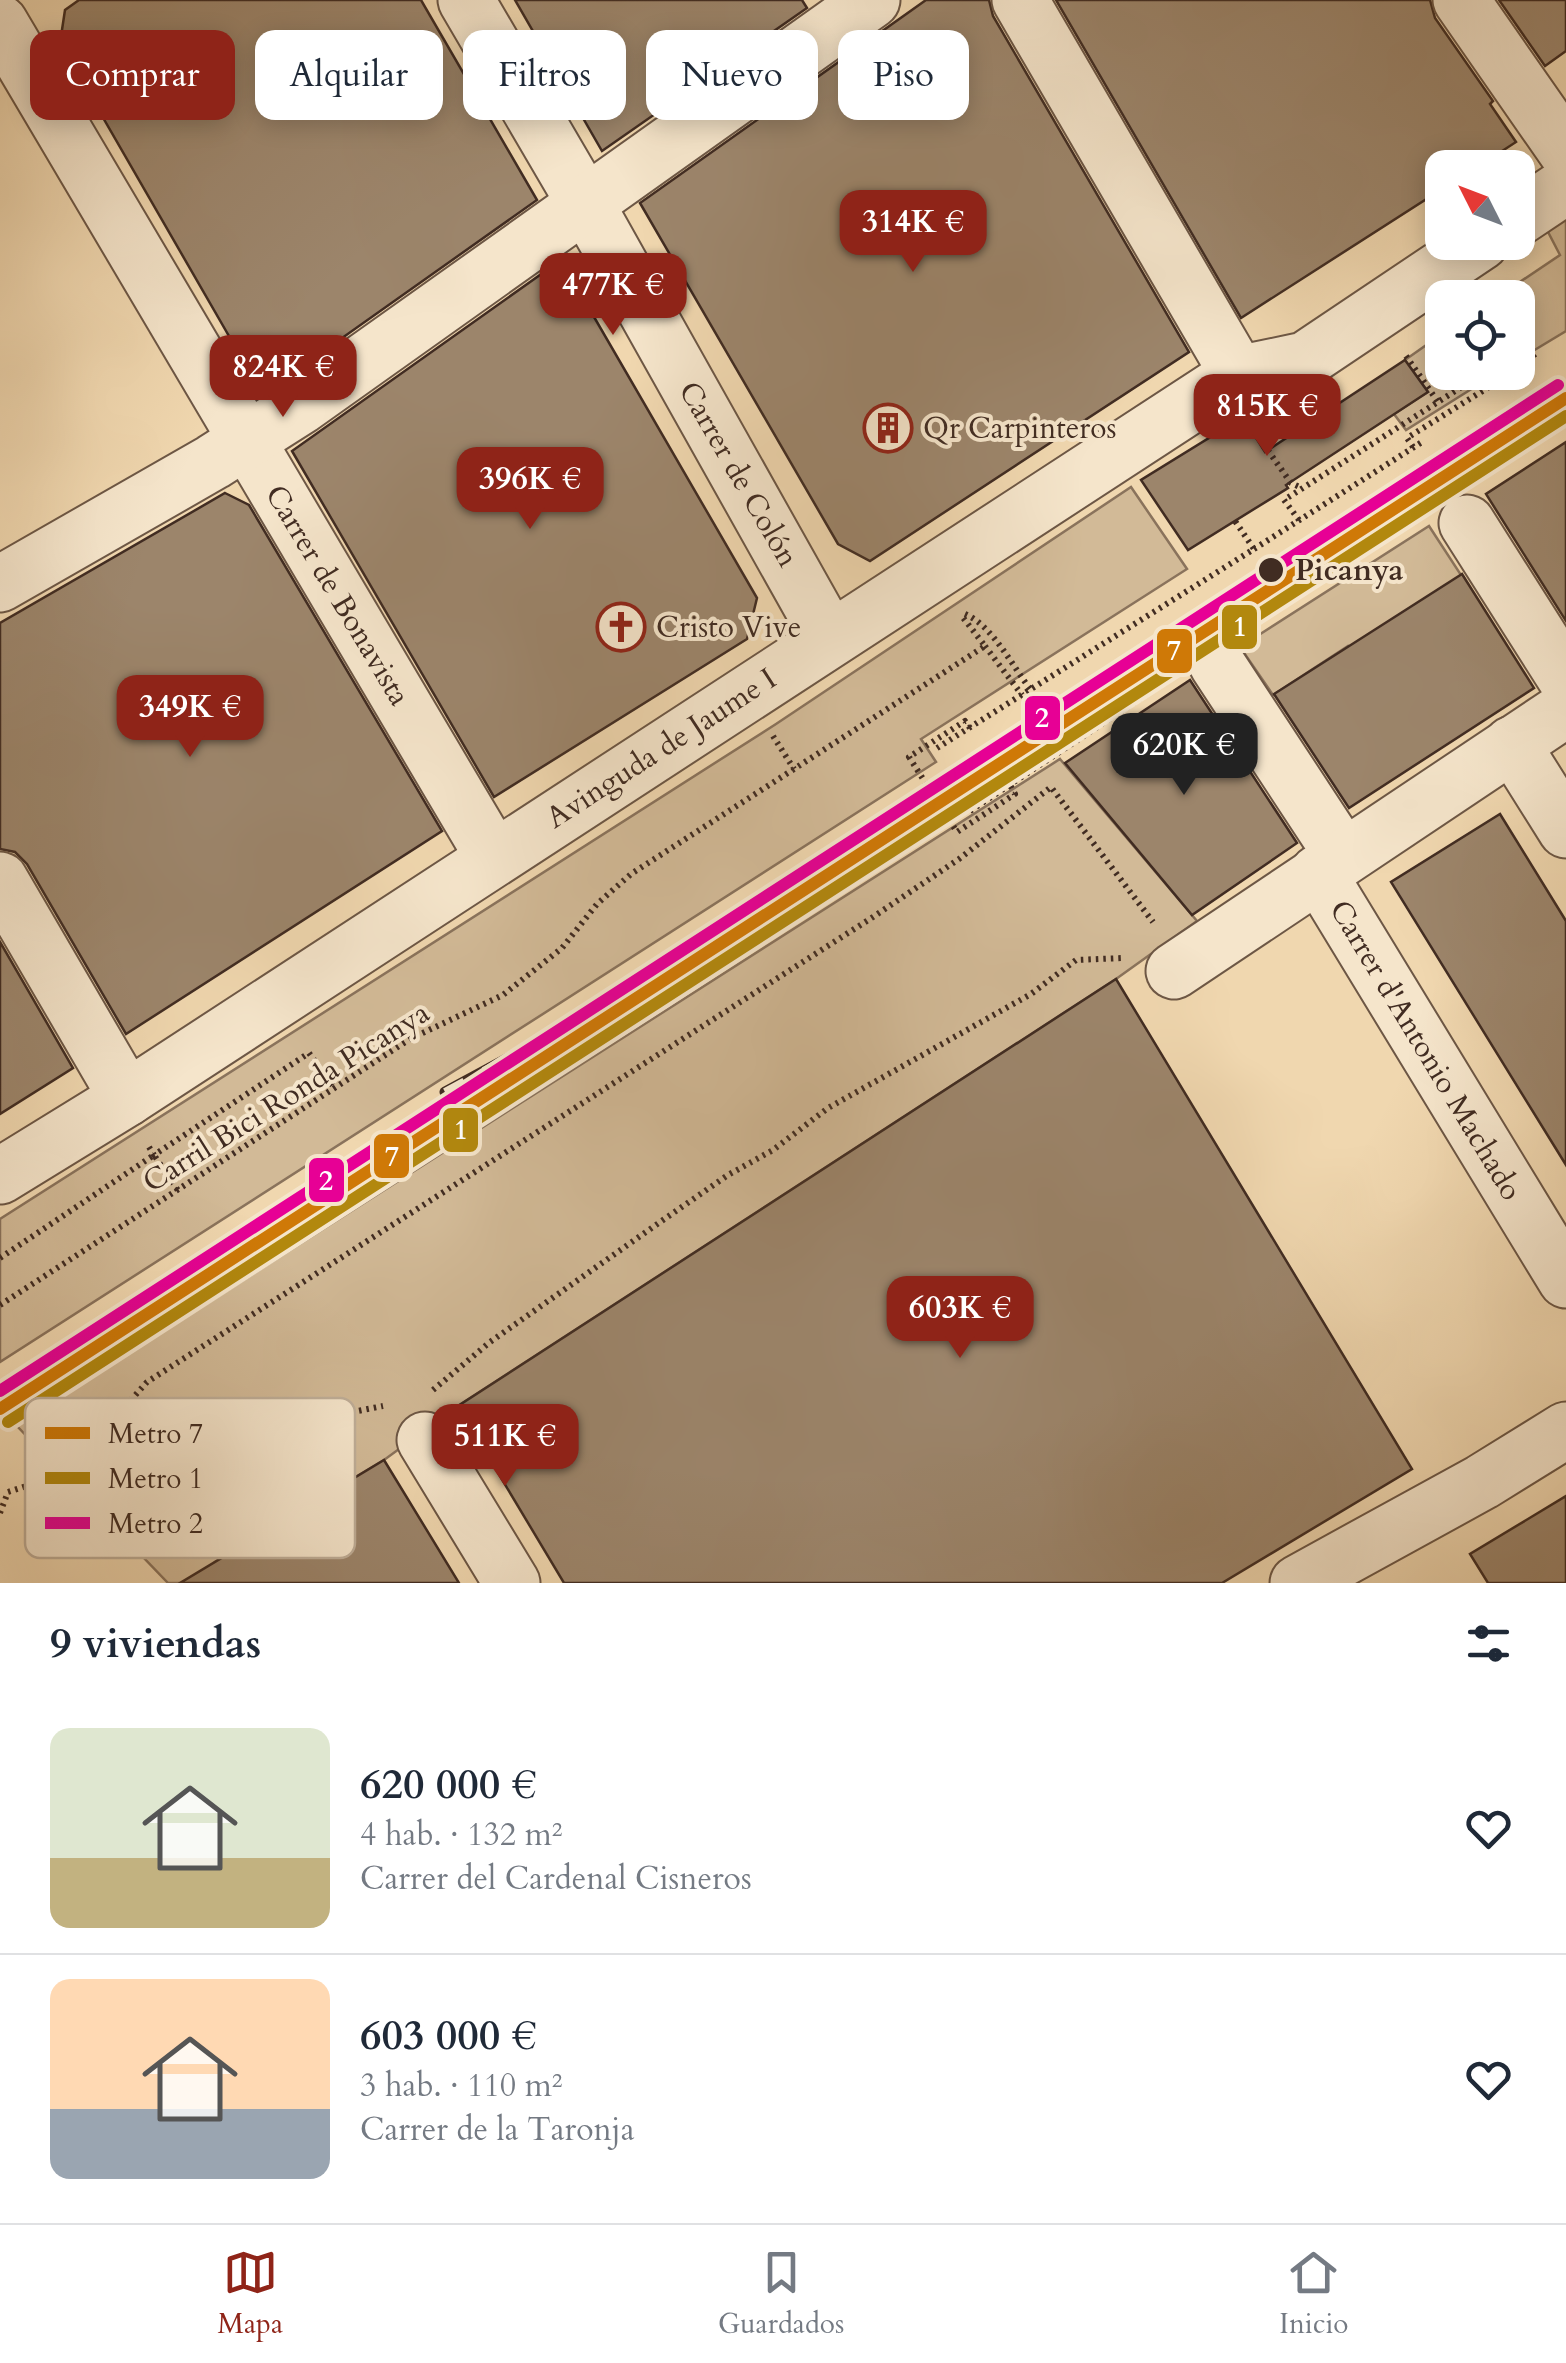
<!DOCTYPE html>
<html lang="es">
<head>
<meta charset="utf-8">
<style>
	body { margin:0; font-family:Cardo,serif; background:#f2f2f3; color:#1f2937; height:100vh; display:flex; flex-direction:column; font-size:38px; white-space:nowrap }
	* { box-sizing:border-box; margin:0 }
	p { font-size:32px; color:#747a83 }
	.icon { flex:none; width:55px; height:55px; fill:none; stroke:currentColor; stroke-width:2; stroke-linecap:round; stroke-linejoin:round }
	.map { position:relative; height:1583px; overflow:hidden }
	.drawer { display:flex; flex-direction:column; background:#fff; flex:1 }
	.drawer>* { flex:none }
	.hud { position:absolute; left:30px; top:30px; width:1000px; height:90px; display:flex; gap:20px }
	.needle { width:65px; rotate:312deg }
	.buttons { position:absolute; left:1425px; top:150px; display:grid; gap:20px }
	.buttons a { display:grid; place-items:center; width:110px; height:110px; border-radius:20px; background:#fff; box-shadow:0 5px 25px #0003; font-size:50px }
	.price { position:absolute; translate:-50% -85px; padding:0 22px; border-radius:20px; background:#8f2418; color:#fff; font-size:32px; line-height:65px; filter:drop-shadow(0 2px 5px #0008) }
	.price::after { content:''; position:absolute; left:50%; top:60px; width:30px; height:22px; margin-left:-15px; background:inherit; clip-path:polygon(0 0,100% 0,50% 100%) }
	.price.active { background:#222; color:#fff }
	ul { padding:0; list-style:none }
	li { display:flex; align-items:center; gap:30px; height:250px; padding:0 50px }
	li+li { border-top:2px solid #e0e1e3 }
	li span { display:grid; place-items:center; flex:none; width:280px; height:200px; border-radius:20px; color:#555 }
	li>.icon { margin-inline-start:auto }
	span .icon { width:120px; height:120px; fill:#fffc; stroke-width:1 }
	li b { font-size:42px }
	h2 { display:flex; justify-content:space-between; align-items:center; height:120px; padding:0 50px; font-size:42px }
	.tag { padding:0 35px; border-radius:20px; background:#fff; box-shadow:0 5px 25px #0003; font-size:35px; line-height:90px }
	.tag.active { background:#8f2418; color:#fff }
	.tab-bar { display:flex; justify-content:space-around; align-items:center; height:140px; border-top:2px solid #e0e1e3; background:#fff; font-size:28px; color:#747a83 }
	.tab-bar a { display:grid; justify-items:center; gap:5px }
	.tab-bar .active { color:#8f2418 }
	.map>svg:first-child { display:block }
	.green { fill:#d2ba97; stroke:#8a735c; stroke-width:2.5 }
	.building { fill:#9c856b; stroke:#412c22; stroke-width:2.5 }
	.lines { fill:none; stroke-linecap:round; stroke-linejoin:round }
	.minor-casing { stroke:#6d5745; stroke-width:59 }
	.path { stroke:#412c22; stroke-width:6; stroke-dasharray:2.5 5; stroke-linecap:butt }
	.minor { stroke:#f5e5cb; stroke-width:55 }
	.rail-casing { stroke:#412c22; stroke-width:11 }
	.rail { stroke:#f5e5cb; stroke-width:8; stroke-dasharray:22; stroke-linecap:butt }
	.metro-1-casing { stroke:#f5e5cb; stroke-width:20 }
	.metro-2-casing { stroke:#f5e5cb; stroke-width:20 }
	.metro-3-casing { stroke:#f5e5cb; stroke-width:20 }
	.metro-1 { stroke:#cf7907; stroke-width:12 }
	.metro-2 { stroke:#b2880e; stroke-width:12 }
	.metro-3 { stroke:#e70095; stroke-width:12 }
	.stop-dot { fill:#412c22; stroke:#f5e5cb; stroke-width:4 }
	.labels { text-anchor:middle; stroke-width:8; stroke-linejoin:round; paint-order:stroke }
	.poi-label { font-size:30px; fill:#412c22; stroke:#f5e5cb; text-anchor:start }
	.street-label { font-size:30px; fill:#412c22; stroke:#f5e5cb }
	.stop-label { font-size:30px; font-weight:bold; fill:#412c22; stroke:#f5e5cb; text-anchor:start }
	.key { fill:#f5e5cb; stroke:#bfae98; stroke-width:2.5 }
	.key-label { font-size:28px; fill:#412c22 }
	.line-badge { stroke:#f5e5cb; stroke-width:4 }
	.badge-label { font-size:28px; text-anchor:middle; font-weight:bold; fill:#fff }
</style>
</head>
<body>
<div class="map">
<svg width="1566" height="1583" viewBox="0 0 1566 1583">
	<rect width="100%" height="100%" fill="#f0d7af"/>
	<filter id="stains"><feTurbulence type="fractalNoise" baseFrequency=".002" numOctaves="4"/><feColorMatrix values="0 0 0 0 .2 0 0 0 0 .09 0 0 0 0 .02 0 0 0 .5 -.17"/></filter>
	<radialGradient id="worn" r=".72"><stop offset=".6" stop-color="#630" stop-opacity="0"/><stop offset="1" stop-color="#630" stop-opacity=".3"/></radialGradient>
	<g class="green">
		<polygon points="1566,217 1566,331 1518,360 1518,298 1496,298 1560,255 1546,228"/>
		<polygon points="1442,334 1442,372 1497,373 1406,430 1394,414 1428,392 1405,360"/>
		<polygon points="1131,487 1187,569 921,739 936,762 0,1362 0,1219 776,724"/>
		<polygon points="1429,526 1461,575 1393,712 1348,646 1273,695 1240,647"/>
		<polygon points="1060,759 1197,921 1116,979 458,1406 384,1460 215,1562 227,1583 168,1583 16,1425"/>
	</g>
	<g class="building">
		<polygon points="79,0 421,0 537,200 280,382 252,376 60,43 65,10"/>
		<polygon points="515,0 802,0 807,8 602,151"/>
		<polygon points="926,0 989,0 993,16 1189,352 870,561 838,544 640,203"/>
		<polygon points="1056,0 1430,0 1435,18 1493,101 1490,104 1516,142 1476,168 1442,168 1442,189 1241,318"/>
		<polygon points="1499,0 1566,0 1566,51 1545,66"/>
		<polygon points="561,260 757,598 747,639 494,797 292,451"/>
		<polygon points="1405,360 1428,392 1286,485 1288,488 1188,550 1141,480 1243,417 1265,452"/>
		<polygon points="1566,442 1566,621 1486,494"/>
		<polygon points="225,493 249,505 442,831 126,1034 27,864 15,852 0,849 0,623"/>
		<polygon points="1462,574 1534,688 1349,808 1274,694"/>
		<polygon points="1190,680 1297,843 1192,915 1065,763"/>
		<polygon points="1500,814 1566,921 1566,1165 1391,882"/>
		<polygon points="0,942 73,1068 0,1114"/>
		<polygon points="1116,979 1412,1469 1222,1583 564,1583 458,1406"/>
		<polygon points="384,1460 459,1583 180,1583"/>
		<polygon points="1566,1496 1566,1583 1488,1583 1470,1554"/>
	</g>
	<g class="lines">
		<g class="minor-casing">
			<g id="minor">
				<polyline points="466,0 600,229 829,637"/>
				<polyline points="1020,0 1238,374"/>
				<polyline points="1461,0 1566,151"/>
				<polyline points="0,23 494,858"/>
				<polyline points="1518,218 1566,186"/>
				<polyline points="1467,523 1566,679"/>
				<polyline points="0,584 213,462 301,406 872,0"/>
				<polyline points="1217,664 1343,856"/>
				<polyline points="1512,744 1566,830"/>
				<polyline points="1318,873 1566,1280"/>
				<polyline points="0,880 127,1098"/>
				<polyline points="1174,971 1566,709"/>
				<polyline points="0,1176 127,1098 1238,374 1305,360 1481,242"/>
				<polyline points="425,1440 512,1583"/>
				<polyline points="1298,1583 1482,1482 1566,1430"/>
			</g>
		</g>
		<g class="path">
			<polyline points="1518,330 1535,359 1518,370"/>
			<polyline points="1518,352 1528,346"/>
			<polyline points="1406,356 1438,402"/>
			<polyline points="1267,423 1262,442 1291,483 1302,488"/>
			<polyline points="1413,447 1407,438 1513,372"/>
			<polyline points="1299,520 1284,500 1485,372"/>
			<polyline points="1254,549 1422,442"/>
			<path d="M 965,614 C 993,626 1012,666 1031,690"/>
			<polyline points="1252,626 1416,517"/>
			<polyline points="985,646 1022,695"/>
			<polyline points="970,728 965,721 909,757 957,832 1015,794 1010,785"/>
			<polyline points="773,736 794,769"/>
			<polyline points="937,748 1254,549 1235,521"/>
			<polyline points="970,811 1170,679"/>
			<polyline points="149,1147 154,1155 309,1053 335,1089"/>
			<polyline points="0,1258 154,1155 179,1192"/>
			<polyline points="0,1305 410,1039 503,995 562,948 597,904 631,874 985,646 961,615"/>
			<polyline points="433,1390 490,1342 663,1220 728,1175 773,1150 828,1108 1031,994 1076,960 1123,958"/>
			<polyline points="72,1467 383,1406"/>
			<polyline points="0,1513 8,1492 51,1478 71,1468 147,1382 873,917 959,859 1051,787 1153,922"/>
		</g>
		<use href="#minor" class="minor"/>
		<g class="rail-casing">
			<polyline id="rail" points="445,1092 730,938"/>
		</g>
		<use href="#rail" class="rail"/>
		<g class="metro-1-casing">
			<polyline id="metro-1" points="0,1409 1566,398"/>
		</g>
		<g class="metro-2-casing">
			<polyline id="metro-2" points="8,1422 1566,416"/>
		</g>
		<g class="metro-3-casing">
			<polyline id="metro-3" points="0,1391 1558,385"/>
		</g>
		<use href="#metro-1" class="metro-1"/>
		<use href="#metro-2" class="metro-2"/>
		<use href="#metro-3" class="metro-3"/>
	</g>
	<defs>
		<g id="building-ring" transform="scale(2.5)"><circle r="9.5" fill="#f5e5cb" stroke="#8f2418" stroke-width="1.5"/><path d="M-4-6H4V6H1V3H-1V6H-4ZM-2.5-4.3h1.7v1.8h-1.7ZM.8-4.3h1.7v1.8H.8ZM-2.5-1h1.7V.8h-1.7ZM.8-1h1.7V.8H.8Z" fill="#8f2418"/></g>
		<g id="church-ring" transform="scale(2.5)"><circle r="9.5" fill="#f5e5cb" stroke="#8f2418" stroke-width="1.5"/><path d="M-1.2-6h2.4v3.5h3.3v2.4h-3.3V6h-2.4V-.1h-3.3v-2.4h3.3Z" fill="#8f2418"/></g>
	</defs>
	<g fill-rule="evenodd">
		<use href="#building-ring" x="888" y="428"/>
		<use href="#church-ring" x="621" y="627"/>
	</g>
	<circle class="stop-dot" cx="1271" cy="570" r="14"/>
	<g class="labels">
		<g class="poi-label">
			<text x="923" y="438">Qr Carpinteros</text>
			<text x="656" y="637">Cristo Vive</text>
		</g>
		<g class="street-label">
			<text transform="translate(739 474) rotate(60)" y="10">Carrer de Colón</text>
			<text transform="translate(338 595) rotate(59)" y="10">Carrer de Bonavista</text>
			<text transform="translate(661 748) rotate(-33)" y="10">Avinguda de Jaume I</text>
			<text transform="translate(1426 1050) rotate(59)" y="10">Carrer d'Antonio Machado</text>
			<text transform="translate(286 1097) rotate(-32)" y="10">Carril Bici Ronda Picanya</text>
		</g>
		<g class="stop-label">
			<text x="1295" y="580">Picanya</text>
		</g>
	</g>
	<rect x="25" y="1398" width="330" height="160" rx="15" class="key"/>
	<rect x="45" y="1427" width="45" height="12" fill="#cf7907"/>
	<rect x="45" y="1472" width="45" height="12" fill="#b2880e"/>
	<rect x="45" y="1517" width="45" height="12" fill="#e70095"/>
	<g class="key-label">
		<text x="108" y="1443">Metro 7</text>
		<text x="108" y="1488">Metro 1</text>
		<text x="108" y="1533">Metro 2</text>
	</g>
	<g class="line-badge">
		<rect x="1220" y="603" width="39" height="48" rx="10" fill="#b2880e"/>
		<rect x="1155" y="627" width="39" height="48" rx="10" fill="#cf7907"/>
		<rect x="1023" y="694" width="39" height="48" rx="10" fill="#e70095"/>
		<rect x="441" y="1106" width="39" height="48" rx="10" fill="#b2880e"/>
		<rect x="372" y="1132" width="39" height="48" rx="10" fill="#cf7907"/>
		<rect x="307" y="1156" width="39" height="48" rx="10" fill="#e70095"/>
	</g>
	<g class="badge-label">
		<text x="1240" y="636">1</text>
		<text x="1174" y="660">7</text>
		<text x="1042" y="727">2</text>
		<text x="461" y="1139">1</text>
		<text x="392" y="1166">7</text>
		<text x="326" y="1190">2</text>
	</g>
	<rect width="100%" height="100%" filter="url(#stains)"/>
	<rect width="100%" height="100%" fill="url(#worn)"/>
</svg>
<div class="buttons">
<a><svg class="needle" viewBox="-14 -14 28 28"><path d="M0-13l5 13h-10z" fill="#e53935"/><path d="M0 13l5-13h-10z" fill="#747a83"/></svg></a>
<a><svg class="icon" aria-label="locate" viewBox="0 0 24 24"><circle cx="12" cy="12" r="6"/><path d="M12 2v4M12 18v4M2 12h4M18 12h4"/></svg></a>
</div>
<b class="price" style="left:913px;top:275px">314K €</b>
<b class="price" style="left:613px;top:338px">477K €</b>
<b class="price" style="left:283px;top:420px">824K €</b>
<b class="price" style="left:1267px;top:459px">815K €</b>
<b class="price" style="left:530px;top:532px">396K €</b>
<b class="price" style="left:190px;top:760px">349K €</b>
<b class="price active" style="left:1184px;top:798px">620K €</b>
<b class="price" style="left:960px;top:1361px">603K €</b>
<b class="price" style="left:505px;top:1489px">511K €</b>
<div class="hud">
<a class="tag active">Comprar</a>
<a class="tag">Alquilar</a>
<a class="tag">Filtros</a>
<a class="tag">Nuevo</a>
<a class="tag">Piso</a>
</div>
</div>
<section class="drawer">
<h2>9 viviendas<svg class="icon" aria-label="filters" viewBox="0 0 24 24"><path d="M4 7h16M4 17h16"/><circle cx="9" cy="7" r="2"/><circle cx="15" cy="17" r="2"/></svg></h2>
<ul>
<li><span style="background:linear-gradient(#dfe7d0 65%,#c2b280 0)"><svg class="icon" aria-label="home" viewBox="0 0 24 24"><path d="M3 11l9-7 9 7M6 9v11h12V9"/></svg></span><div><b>620 000 €</b><p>4 hab. · 132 m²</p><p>Carrer del Cardenal Cisneros</p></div><svg class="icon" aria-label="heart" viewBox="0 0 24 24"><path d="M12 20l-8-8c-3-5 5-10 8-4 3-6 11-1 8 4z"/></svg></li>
<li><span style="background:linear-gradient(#ffd9b3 65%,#9aa5b1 0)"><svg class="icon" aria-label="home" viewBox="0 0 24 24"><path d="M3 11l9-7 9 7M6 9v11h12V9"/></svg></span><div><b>603 000 €</b><p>3 hab. · 110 m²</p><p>Carrer de la Taronja</p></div><svg class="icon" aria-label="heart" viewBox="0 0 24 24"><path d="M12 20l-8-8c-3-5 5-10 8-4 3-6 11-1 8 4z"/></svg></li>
</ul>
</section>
<nav class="tab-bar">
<a class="active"><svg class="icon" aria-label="map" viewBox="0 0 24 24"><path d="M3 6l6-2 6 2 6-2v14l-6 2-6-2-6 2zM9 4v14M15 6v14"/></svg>Mapa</a>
<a><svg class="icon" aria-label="saved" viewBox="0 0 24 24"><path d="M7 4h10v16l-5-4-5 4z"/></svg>Guardados</a>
<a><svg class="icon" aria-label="home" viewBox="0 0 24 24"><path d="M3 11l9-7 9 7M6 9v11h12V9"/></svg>Inicio</a>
</nav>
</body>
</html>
